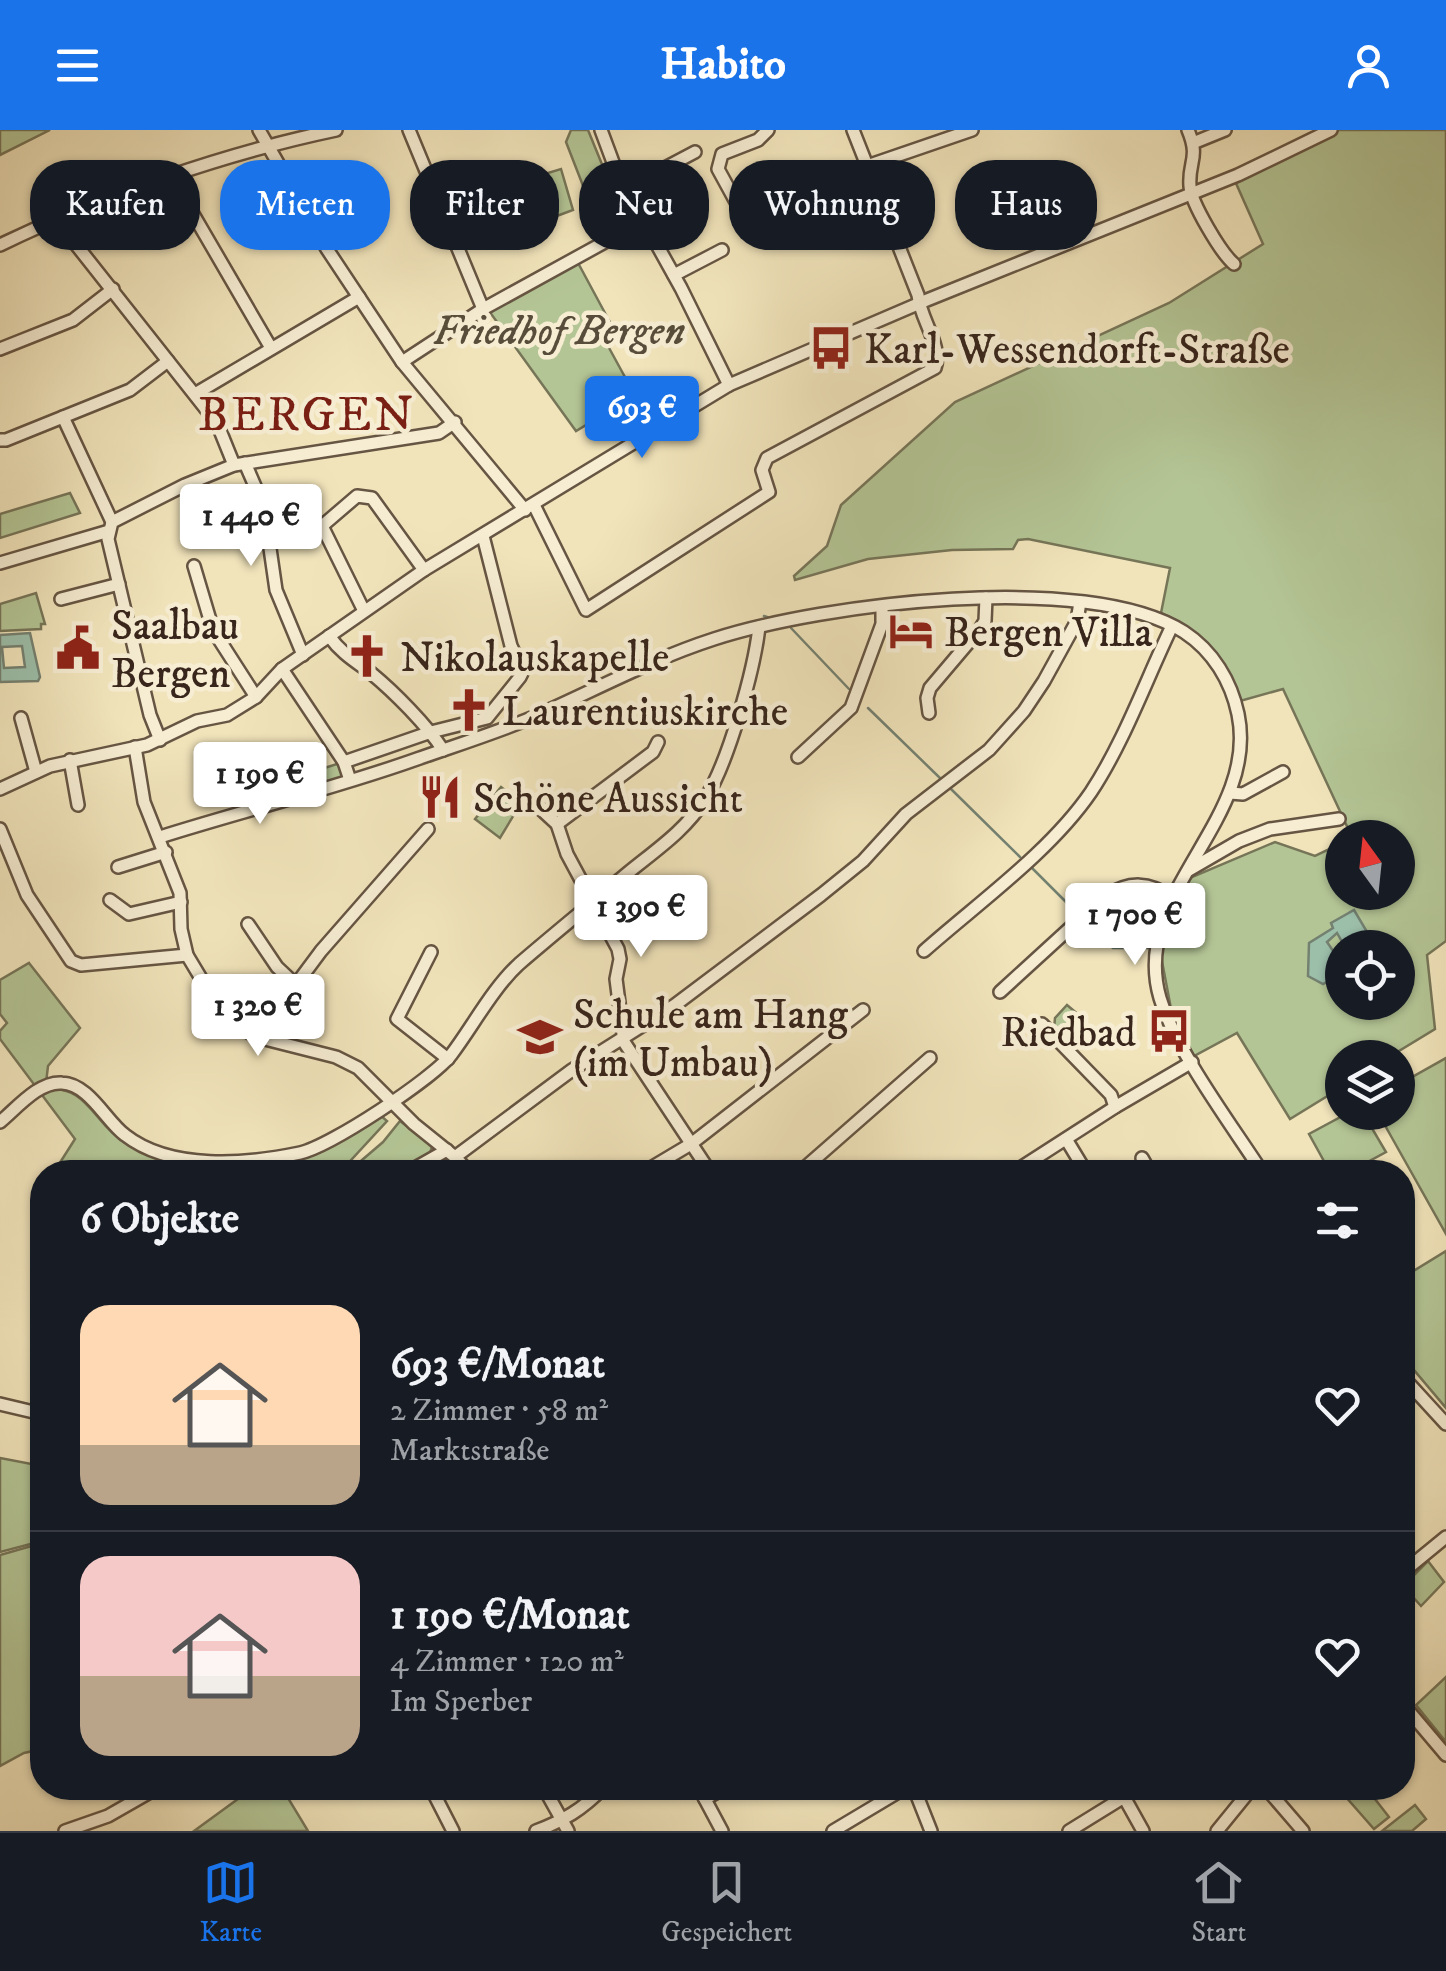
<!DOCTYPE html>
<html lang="de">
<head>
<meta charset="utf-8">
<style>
	body { margin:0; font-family:"IM FELL DW Pica",serif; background:#242831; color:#f1f3f6; height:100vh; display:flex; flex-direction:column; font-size:38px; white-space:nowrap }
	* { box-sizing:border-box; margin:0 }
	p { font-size:32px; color:#9ea1a6 }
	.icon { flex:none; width:55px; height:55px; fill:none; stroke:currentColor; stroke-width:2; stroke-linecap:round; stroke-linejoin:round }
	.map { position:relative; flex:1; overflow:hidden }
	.details { position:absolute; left:30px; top:1030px; width:1385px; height:640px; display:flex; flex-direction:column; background:#171b24; border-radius:40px; box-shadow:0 2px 8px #0004 }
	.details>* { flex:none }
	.guide { position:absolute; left:30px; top:30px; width:1388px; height:90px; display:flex; gap:20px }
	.needle { width:65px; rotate:345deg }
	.buttons { position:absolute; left:1325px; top:690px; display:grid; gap:20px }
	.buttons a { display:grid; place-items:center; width:90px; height:90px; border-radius:50%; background:#171b24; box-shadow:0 2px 8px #0004; font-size:50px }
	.price { position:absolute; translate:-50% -85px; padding:0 22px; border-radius:10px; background:#fff; color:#222; font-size:32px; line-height:65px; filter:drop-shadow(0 2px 5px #0008) }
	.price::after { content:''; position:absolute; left:50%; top:60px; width:30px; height:22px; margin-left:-15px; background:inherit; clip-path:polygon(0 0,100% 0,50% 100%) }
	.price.current { background:#1a73e8; color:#fff }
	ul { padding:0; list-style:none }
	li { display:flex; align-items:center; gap:30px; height:250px; padding:0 50px }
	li+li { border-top:2px solid #363941 }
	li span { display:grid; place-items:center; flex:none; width:280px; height:200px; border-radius:30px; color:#555 }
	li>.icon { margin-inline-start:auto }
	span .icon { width:120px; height:120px; fill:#fffc; stroke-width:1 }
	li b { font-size:42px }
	h2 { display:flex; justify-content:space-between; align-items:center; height:120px; padding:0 50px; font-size:42px }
	.chip { padding:0 35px; border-radius:40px; background:#171b24; box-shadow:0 2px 8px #0004; font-size:35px; line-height:90px }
	.chip.current { background:#1a73e8; color:#fff }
	header { display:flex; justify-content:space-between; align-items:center; height:130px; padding:0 50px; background:#1a73e8; color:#fff; font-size:45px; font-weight:700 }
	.menu { display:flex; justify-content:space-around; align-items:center; height:140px; border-top:2px solid #363941; background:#171b24; font-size:28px; color:#9ea1a6 }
	.menu a { display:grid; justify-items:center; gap:5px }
	.menu .current { color:#1a73e8 }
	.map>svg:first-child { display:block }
	.green { fill:#b4c595; stroke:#767558; stroke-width:2.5; fill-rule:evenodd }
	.water { fill:#9cbfaa; stroke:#748171; stroke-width:2.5; fill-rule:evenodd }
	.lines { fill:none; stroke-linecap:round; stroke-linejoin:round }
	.stream { stroke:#748171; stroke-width:2.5 }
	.minor-casing { stroke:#665543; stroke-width:16 }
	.minor { stroke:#f6edd3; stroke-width:11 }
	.labels { text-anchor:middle; stroke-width:9; stroke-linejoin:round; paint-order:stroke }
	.park-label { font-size:42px; font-style:italic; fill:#574d3a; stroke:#f6edd3 }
	.poi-label { font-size:42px; fill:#38251b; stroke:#f6edd3; text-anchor:start }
	.quarter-label { font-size:48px; letter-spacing:2.5px; fill:#7a1f14; stroke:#f6edd3 }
</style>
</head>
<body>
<header><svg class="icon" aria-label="menu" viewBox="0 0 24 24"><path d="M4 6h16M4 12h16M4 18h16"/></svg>Habito<svg class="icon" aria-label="person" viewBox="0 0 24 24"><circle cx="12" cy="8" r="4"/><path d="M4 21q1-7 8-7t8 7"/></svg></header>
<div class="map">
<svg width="1446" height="1701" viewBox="0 0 1446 1701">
	<rect width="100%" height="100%" fill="#f1e4bb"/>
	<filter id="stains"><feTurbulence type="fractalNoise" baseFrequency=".002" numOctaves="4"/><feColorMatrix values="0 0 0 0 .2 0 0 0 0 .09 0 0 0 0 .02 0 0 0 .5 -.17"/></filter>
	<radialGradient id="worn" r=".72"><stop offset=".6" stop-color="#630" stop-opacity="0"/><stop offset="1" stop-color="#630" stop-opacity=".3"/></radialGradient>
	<g class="green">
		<polygon points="0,0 50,0 0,25"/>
		<polygon points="571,0 588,0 621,81 609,87 613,96 601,102 566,12"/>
		<path d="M 1339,0 L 1446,0 L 1446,811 L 1427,825 L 1435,899 L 1389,927 L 1342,928 L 1342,957 L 1290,989 L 1237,903 L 1194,926 L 1172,884 L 1161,826 L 1168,800 L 1185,755 L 1192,747 L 1275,712 L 1315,726 L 1342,713 L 1342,762 L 1398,762 L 1398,708 L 1352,707 L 1283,559 L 1240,571 C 1217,528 1207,504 1161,483 L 1170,438 L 1028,409 L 1018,410 L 1013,419 L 952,420 L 868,429 L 795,450 L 794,446 L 827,416 L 841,375 L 955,272 L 1169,173 L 1263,114 L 1235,51 ZM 1342,818 L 1398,818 L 1398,872 L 1342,872 Z"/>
		<polygon points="561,39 573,80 554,87 541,45"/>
		<polygon points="577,131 619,209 608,216 632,260 626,263 629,269 576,301 489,181"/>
		<polygon points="70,363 80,383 0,408 0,384"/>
		<polygon points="36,463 45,494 41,494 41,499 0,501 0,474"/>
		<polygon points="340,633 344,644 340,648 291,662 284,651"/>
		<polygon points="501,657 521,673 500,708 475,689"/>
		<path d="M 29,833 L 80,898 L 48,936 L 45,961 C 85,951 95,995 124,1012 C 169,1039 217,1033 267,1029 C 284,1027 304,1028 320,1022 C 341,1013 361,996 379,984 L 387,991 L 340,1042 L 54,1042 L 75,1009 L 0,909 L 0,901 L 7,893 L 0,884 L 0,850 Z"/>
		<polygon points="1067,875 1086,891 1082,911 1072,918 1054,899 1055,888"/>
		<polygon points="1446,928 1446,1104 1378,983 1398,982 1398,955"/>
		<polygon points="1348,983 1363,983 1386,1022 1349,1042 1330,1042 1309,1004"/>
		<polygon points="400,991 429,1013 432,1017 429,1026 401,1042 348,1042 383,1012"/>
		<polygon points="1446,1121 1446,1278 1403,1227 1402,1148"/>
		<polygon points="0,1328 42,1336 42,1411 0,1422"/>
		<polygon points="42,1413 42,1619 24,1623 0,1636 0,1425"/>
		<polygon points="1428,1431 1444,1452 1421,1476 1403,1456"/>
		<polygon points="1446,1547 1446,1612 1416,1575"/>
		<polygon points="253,1658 282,1658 308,1701 194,1701"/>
		<polygon points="1338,1658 1357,1658 1365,1668 1371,1664 1389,1687 1374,1699"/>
		<polygon points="1415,1675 1426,1689 1412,1701 1382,1701"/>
	</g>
	<g class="water">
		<path d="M 30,503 L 40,547 L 38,551 L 0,552 L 0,505 ZM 22,516 L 25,537 L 4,538 L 2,517 Z"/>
		<polygon points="1354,780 1376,817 1345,817 1337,803 1327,812 1342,834 1342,843 1323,854 1308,846 1309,813 1333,798 1331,793"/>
	</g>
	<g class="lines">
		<g class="stream">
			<polyline points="764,486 770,488"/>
			<polyline points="791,498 849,559"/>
			<polyline points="868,578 941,649"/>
			<polyline points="951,659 1020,727"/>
			<polyline points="1032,738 1077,783"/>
			<polyline points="1087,794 1113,818 1149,818"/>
		</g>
		<g class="minor-casing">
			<g id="minor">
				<polyline points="259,0 327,119 402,232 525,380"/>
				<polyline points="409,0 483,179"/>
				<polyline points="601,0 617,43 681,158 729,255"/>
				<polyline points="768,0 758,10 722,24 718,39 753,103 810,76 812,68 870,44"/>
				<path d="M 1188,0 C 1200,29 1188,31 1190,56 C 1191,73 1221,123 1234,134"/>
				<polyline points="1193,13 1225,0"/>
				<polyline points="867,36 972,0"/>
				<polyline points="172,48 271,218"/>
				<polyline points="625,59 695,22"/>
				<polyline points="55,88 217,293 234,335"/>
				<path d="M 0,115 C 101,66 226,23 336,0"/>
				<polyline points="674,145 722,120"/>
				<polyline points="0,219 73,190 113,159"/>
				<polyline points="402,232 483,179 643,91"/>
				<polyline points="195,264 359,167"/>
				<polyline points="63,287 112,392"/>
				<polyline points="0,310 6,310 130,260 168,231"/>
				<polyline points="245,333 264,377 276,460 303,525"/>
				<path d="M 534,375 L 586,480 L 769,362 L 762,340 L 767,328 L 935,238 C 943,216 920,189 918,165 L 853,0"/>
				<polyline points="0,433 109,401"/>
				<polyline points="194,436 213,500 256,567"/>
				<polyline points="61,469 119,454"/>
				<polyline points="364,481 322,396 357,366 372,368 424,440"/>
				<path d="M 329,506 C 342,524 355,531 371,543 C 394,562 427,595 443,620"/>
				<polyline points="282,539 344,632 350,650"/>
				<polyline points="929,583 927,568 930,558 980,499 985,491 986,468"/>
				<polyline points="21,588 36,642"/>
				<polyline points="160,610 150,585 108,409 112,392 185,355 234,335 439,303 455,292"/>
				<polyline points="135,617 144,672 180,763 181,799 187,825 217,875 236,895 257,907 336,927 358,938 414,994 455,1027 469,1042"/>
				<polyline points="798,627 851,578 882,494 882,477"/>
				<polyline points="70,630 78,675"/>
				<polyline points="344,632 431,602 487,588 520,547 523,541 511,516 483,406"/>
				<polyline points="0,659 50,636 147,615 197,591 227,585 256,567 282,539 424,440 729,255 927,170 1238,45 1331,0"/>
				<polyline points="1230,663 1243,664 1283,642"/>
				<polyline points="531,670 557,694 567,724 618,819 620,829 616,849 624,912 710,1042"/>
				<polyline points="557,694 653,622 658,612"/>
				<polyline points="0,699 27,765 71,831 81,835 187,825"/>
				<path d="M 160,707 C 245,680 333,659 417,629 C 457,615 498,602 536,586 C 595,560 652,529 714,509 C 822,474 1086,440 1184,502 C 1213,521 1231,551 1238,584 C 1260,690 1129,763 1160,868 C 1176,921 1231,994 1262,1042"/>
				<polyline points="118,737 166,722"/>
				<polyline points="1189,740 1239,711 1270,699 1339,689"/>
				<polyline points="110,770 129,784 181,772"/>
				<polyline points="248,794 277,837 295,854"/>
				<path d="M 924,821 C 978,773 1050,722 1091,662 C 1124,612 1146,550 1172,496"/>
				<polyline points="431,822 397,889 448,929"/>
				<path d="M 1000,862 L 1104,767 C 1130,750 1149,752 1174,768"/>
				<polyline points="1042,894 1111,965 1115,977"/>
				<polyline points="257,907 321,821 428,699"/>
				<path d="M 0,992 C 17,978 39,951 62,953 C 89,954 106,991 125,1005 C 171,1041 247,1034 300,1023 C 331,1016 432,949 451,925 C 473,896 492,859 519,834 C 555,803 592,773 629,742 C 656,720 686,700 705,669 C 728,633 754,541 759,497"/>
				<polyline points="1066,1009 1086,1042"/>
				<polyline points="455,1027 572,940 675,875 821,765 863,731 906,684 989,620 1024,581 1044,551 1077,491 1080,472"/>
				<polyline points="1142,1028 1150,1042"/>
				<polyline points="408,1042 447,1020"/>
				<polyline points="644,1042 691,1014 863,880"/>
				<polyline points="800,1042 930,928"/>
				<polyline points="1014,1042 1115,977 1192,932"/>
				<polyline points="1402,1246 1446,1294"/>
				<polyline points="0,1274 42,1284"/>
				<polyline points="1402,1443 1446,1407"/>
				<polyline points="1402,1573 1446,1625"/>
				<polyline points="431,1658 453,1701"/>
				<polyline points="544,1658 568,1701"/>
				<polyline points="699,1658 722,1701"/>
				<polyline points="914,1658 931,1701"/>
				<polyline points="1119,1658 1143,1701"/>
				<polyline points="1266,1658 1303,1701"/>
				<polyline points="705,1669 724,1658"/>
				<polyline points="65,1701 108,1686 157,1658"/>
				<path d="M 536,1701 C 563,1691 583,1679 603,1658"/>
				<polyline points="833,1701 905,1658"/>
				<polyline points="1069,1701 1124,1667"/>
				<polyline points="1217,1701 1252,1658"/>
			</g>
		</g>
		<use href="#minor" class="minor"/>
	</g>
	<defs>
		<g id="bus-bare" transform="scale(3.45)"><path d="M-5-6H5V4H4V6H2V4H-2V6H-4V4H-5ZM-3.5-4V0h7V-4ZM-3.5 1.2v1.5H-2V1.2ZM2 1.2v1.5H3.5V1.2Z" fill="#8f2418" stroke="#f6edd3" stroke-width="2.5" paint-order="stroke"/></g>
		<g id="hotel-bare" transform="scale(3.45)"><path d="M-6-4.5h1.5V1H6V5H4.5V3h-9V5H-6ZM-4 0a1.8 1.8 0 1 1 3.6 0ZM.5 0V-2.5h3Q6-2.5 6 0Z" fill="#8f2418" stroke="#f6edd3" stroke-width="2.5" paint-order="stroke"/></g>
		<g id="civic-bare" transform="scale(3.45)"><path d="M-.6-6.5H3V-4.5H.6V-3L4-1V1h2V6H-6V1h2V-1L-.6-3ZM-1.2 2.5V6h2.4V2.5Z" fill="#8f2418" stroke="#f6edd3" stroke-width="2.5" paint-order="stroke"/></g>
		<g id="church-bare" transform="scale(3.45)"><path d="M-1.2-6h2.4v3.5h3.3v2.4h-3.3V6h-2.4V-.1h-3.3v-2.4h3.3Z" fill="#8f2418" stroke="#f6edd3" stroke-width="2.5" paint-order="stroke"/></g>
		<g id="restaurant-bare" transform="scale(3.45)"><path d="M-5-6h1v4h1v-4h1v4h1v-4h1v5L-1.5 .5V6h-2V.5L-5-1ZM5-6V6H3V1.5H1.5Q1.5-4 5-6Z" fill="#8f2418" stroke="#f6edd3" stroke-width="2.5" paint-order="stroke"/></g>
		<g id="school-bare" transform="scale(3.45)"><path d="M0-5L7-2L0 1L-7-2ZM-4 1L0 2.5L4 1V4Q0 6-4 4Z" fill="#8f2418" stroke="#f6edd3" stroke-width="2.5" paint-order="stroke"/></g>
	</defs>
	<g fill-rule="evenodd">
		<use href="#bus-bare" x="831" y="218"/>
		<use href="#hotel-bare" x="911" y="501"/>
		<use href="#civic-bare" x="78" y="518"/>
		<use href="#church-bare" x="367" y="526"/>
		<use href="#church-bare" x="469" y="580"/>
		<use href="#restaurant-bare" x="440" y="667"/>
		<use href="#bus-bare" x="1169" y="901"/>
		<use href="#school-bare" x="540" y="907"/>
	</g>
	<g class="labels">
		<g class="park-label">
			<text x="559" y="214">Friedhof Bergen</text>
		</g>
		<g class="poi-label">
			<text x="864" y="233">Karl-Wessendorft-Straße</text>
			<text x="111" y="509">Saalbau<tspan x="111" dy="48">Bergen</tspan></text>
			<text x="944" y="516">Bergen Villa</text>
			<text x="400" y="541">Nikolauskapelle</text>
			<text x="502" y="595">Laurentiuskirche</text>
			<text x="473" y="682">Schöne Aussicht</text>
			<text x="573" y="898">Schule am Hang<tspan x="573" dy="48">(im Umbau)</tspan></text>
			<text x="1136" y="916" text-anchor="end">Riedbad</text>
		</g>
		<g class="quarter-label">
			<text x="307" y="300">BERGEN</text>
		</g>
	</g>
	<rect width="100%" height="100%" filter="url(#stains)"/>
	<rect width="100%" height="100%" fill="url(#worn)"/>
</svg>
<div class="buttons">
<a><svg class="needle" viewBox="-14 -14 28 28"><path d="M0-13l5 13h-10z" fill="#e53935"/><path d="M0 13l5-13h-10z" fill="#9ea1a6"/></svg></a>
<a><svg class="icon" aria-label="locate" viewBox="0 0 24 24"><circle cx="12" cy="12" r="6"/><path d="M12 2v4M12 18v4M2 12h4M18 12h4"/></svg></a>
<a><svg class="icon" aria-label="layers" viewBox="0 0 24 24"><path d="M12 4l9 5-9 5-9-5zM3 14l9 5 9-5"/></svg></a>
</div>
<b class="price current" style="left:642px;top:331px">693 €</b>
<b class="price" style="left:251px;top:439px">1 440 €</b>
<b class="price" style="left:260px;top:697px">1 190 €</b>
<b class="price" style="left:641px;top:830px">1 390 €</b>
<b class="price" style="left:1135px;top:838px">1 700 €</b>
<b class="price" style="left:258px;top:929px">1 320 €</b>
<div class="guide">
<a class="chip">Kaufen</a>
<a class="chip current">Mieten</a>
<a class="chip">Filter</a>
<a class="chip">Neu</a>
<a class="chip">Wohnung</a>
<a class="chip">Haus</a>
</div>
<section class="details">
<h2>6 Objekte<svg class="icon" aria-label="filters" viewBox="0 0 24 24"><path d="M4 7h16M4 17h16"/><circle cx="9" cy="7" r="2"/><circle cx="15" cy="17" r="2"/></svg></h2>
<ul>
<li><span style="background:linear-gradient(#ffd9b3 70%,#b9a48a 0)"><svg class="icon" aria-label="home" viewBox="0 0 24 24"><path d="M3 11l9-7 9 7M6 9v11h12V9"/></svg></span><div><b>693 €/Monat</b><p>2 Zimmer · 58 m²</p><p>Marktstraße</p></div><svg class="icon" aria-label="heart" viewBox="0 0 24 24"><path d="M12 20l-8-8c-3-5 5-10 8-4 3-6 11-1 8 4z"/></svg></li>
<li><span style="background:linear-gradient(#f6c9c9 60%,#b9a48a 0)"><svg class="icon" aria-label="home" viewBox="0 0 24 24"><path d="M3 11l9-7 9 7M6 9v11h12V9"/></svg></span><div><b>1 190 €/Monat</b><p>4 Zimmer · 120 m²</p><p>Im Sperber</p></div><svg class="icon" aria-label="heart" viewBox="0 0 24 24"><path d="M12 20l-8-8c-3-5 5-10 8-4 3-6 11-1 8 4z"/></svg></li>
</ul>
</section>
</div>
<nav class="menu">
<a class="current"><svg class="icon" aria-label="map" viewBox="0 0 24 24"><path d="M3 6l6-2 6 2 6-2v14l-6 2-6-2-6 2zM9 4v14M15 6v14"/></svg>Karte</a>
<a><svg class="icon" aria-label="saved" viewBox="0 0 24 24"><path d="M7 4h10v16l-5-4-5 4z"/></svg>Gespeichert</a>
<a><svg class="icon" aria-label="home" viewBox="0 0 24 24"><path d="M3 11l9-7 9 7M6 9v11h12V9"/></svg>Start</a>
</nav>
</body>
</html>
